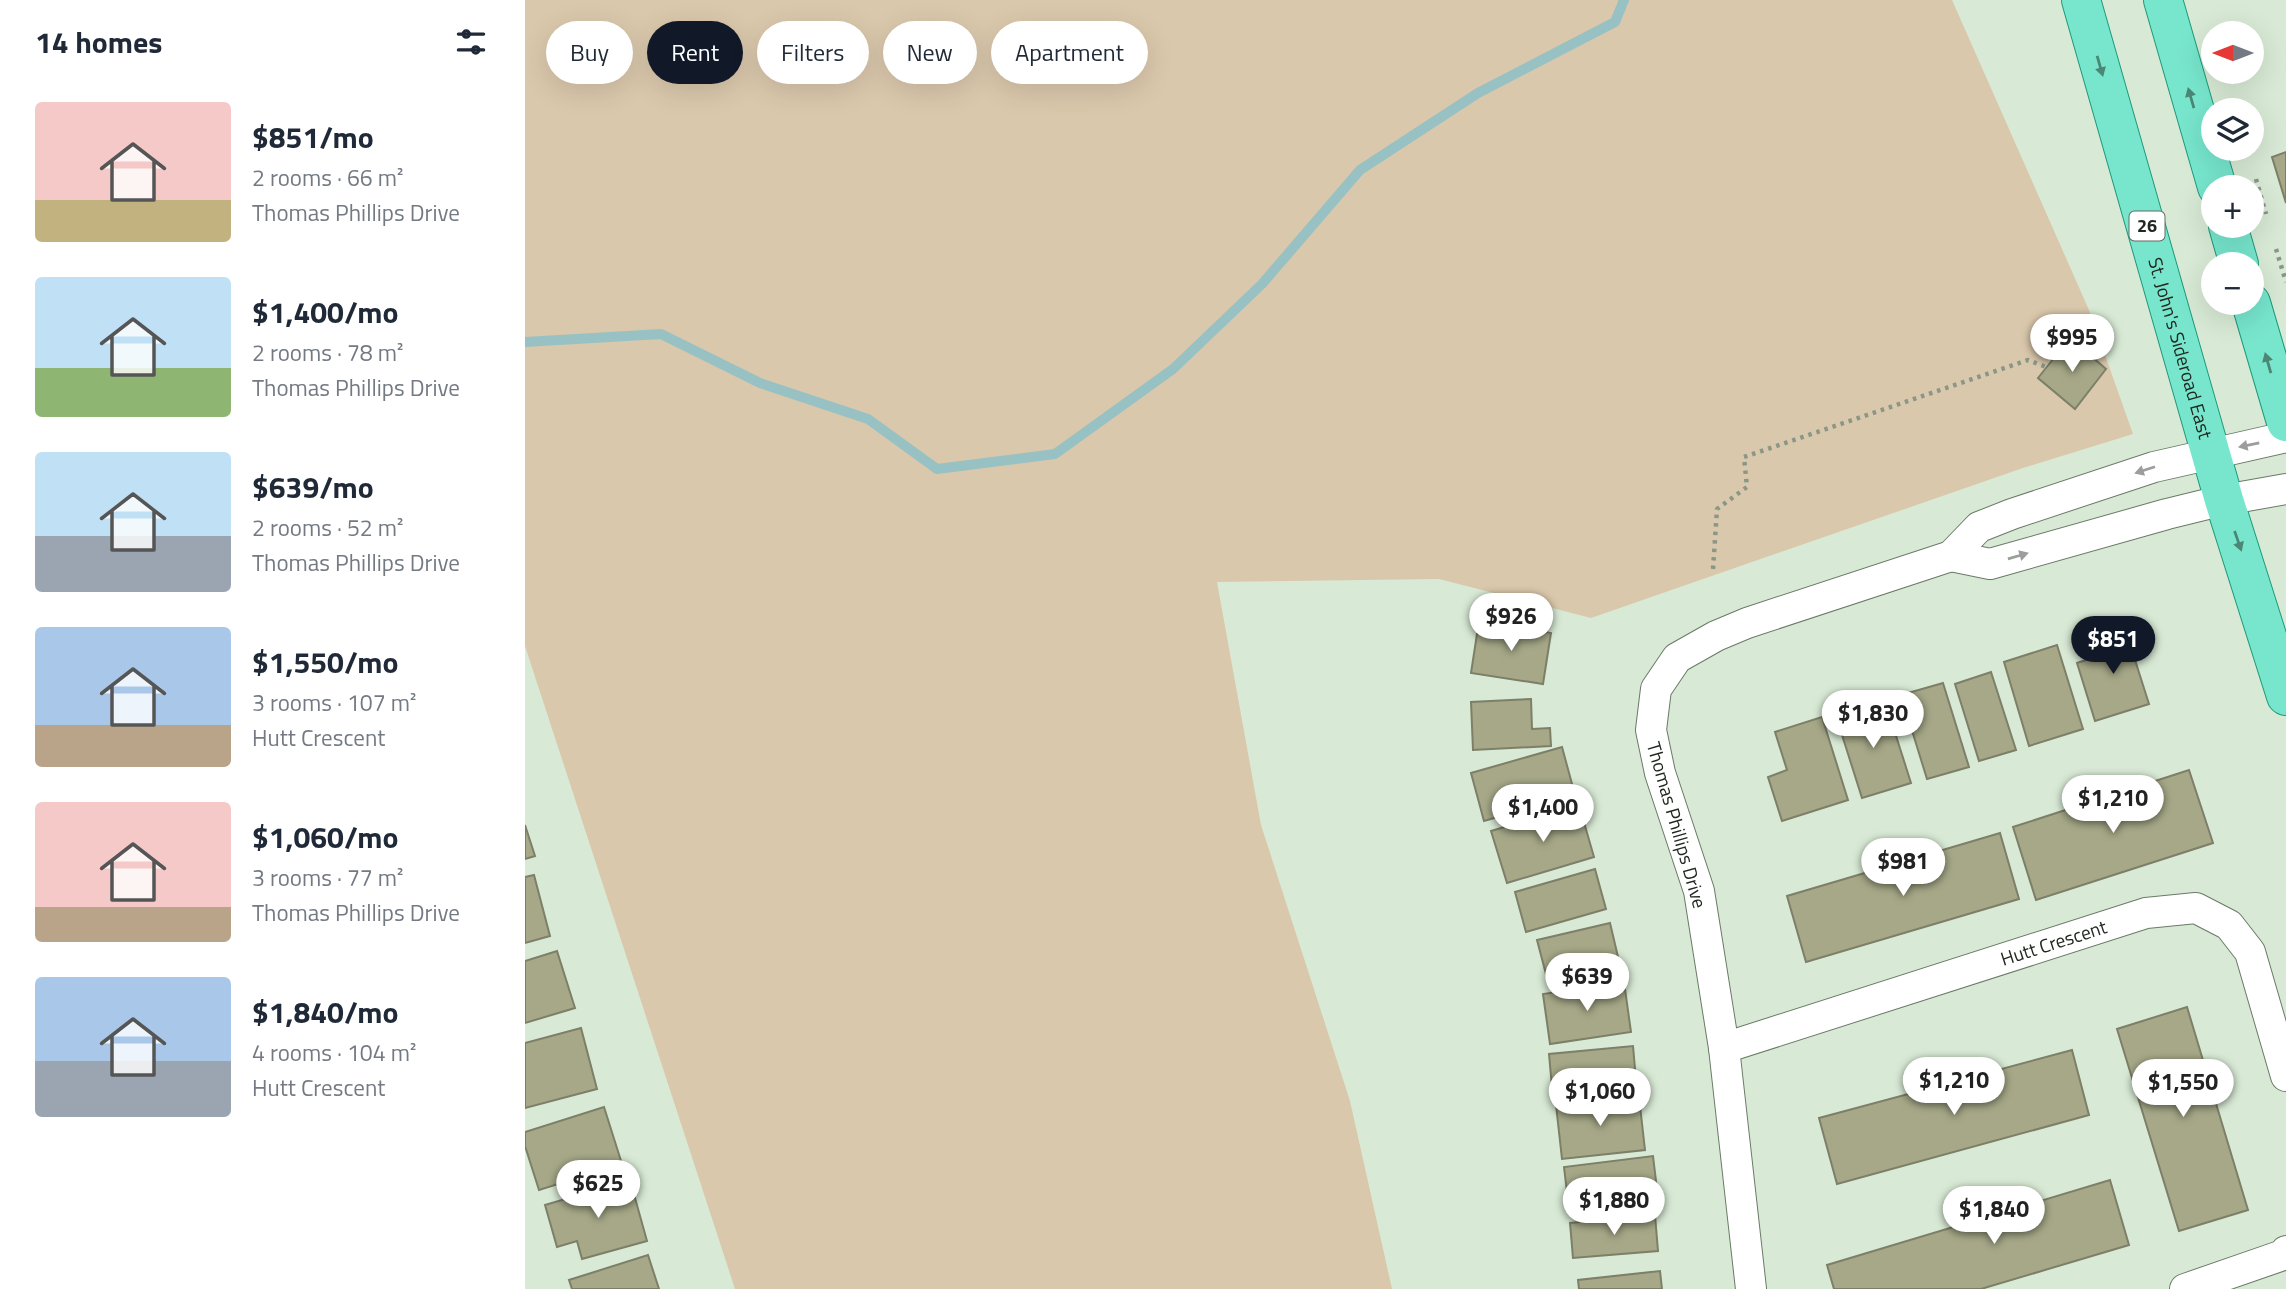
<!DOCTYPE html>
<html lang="en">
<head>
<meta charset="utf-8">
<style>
	body { margin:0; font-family:"Titillium Web",sans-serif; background:#f2f2f3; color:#1f2937; height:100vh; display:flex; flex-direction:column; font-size:26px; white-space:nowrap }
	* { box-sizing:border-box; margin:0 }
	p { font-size:23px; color:#747a83 }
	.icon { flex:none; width:38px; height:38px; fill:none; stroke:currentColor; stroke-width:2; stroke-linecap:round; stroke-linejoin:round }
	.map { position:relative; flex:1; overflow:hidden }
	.sheet { display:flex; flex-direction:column; background:#fff; width:525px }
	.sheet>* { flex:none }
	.banner { position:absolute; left:21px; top:21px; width:665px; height:63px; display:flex; gap:14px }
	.needle { width:46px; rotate:270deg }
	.buttons { position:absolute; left:1676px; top:21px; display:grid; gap:14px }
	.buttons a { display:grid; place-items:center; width:63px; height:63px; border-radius:50%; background:#fff; box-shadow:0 7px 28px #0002; font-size:35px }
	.price { position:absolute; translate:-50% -60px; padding:0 16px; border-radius:24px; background:#fff; color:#222; font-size:23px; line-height:46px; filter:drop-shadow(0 2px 4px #0008) }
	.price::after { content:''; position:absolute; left:50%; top:42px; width:21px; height:16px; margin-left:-10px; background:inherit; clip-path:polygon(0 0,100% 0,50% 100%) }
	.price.on { background:#111827; color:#fff }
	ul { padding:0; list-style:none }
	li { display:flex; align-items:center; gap:21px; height:175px; padding:0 35px }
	li span { display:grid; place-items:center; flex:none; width:196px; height:140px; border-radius:7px; color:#555 }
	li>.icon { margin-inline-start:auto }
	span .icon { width:84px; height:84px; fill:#fffc; stroke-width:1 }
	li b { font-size:30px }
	h2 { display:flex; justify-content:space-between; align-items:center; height:84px; padding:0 35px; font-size:30px }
	.tag { padding:0 24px; border-radius:32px; background:#fff; box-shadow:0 7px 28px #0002; font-size:24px; line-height:63px }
	.tag.on { background:#111827; color:#fff }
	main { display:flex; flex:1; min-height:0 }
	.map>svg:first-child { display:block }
	.green { fill:#dac8ac }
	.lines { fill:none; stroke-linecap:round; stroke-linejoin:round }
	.stream { stroke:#98c1c4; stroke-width:10 }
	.building { fill:#a6a888; stroke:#7d7f68; stroke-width:2 }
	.street-casing { stroke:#6a7a67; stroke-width:32 }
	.primary-casing { stroke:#1e997b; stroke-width:40 }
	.path { stroke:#8a9787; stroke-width:4.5; stroke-dasharray:3.5 5; stroke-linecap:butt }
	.street { stroke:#fff; stroke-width:30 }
	.primary { stroke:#77e6cd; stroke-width:38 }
	.oneway { fill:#4c8776 }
	.oneway2 { fill:#9b9e9b }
	.labels { text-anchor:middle; stroke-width:5; stroke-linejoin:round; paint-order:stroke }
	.shield { fill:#fff; stroke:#646863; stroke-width:2 }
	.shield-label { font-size:18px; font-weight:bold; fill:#212820 }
	.street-label { font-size:19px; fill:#212820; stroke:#fff }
</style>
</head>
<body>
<main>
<section class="sheet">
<h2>14 homes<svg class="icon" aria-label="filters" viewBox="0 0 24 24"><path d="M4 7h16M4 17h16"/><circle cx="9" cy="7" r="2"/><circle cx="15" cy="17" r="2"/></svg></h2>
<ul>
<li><span style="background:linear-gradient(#f6c9c9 70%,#c2b280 0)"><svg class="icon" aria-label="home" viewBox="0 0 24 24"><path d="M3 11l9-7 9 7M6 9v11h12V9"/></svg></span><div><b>$851/mo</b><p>2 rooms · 66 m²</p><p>Thomas Phillips Drive</p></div></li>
<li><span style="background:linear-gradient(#bfe0f5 65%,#8fb573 0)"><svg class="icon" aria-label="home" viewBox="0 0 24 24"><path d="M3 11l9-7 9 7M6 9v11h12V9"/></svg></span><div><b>$1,400/mo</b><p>2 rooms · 78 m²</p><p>Thomas Phillips Drive</p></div></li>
<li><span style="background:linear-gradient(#bfe0f5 60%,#9aa5b1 0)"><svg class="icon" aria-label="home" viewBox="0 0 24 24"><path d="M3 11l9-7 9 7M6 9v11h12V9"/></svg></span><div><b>$639/mo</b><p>2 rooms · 52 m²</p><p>Thomas Phillips Drive</p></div></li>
<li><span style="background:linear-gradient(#a9c7e8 70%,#b9a48a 0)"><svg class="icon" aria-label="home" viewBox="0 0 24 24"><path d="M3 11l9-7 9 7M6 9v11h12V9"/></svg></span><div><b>$1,550/mo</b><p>3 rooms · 107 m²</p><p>Hutt Crescent</p></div></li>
<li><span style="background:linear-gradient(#f6c9c9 75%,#b9a48a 0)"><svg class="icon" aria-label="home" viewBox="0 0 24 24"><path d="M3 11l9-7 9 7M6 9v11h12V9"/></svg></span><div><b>$1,060/mo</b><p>3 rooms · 77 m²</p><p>Thomas Phillips Drive</p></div></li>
<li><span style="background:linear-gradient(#a9c7e8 60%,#9aa5b1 0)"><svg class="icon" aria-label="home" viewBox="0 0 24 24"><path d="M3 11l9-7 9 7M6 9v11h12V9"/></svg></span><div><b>$1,840/mo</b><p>4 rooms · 104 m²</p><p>Hutt Crescent</p></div></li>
</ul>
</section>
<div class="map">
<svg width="1761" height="1289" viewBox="0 0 1761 1289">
	<rect width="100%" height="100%" fill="#d8ead5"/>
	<polygon class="green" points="0,0 1427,0 1564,310 1608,434 1498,468 1066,618 914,579 692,582 736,825 825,1101 867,1289 210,1289 0,646"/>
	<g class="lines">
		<polyline class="stream" points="0,342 136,334 235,383 343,419 412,469 530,454 648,369 737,284 835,170 953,93 1090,22 1099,0"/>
	</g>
	<g class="building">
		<polygon points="1761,152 1761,203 1747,157"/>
		<polygon points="1545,338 1581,369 1550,409 1513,378"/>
		<polygon points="954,621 1026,633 1018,684 946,673"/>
		<polygon points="1598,622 1624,704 1570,721 1552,663 1579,654 1571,631"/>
		<polygon points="1532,645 1558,729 1504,746 1479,662"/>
		<polygon points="1466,672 1491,750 1454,761 1430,684"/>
		<polygon points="1418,683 1444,767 1402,779 1376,695"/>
		<polygon points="1006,699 1007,729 1025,728 1026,746 948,750 946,702"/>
		<polygon points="1360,701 1386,783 1337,798 1311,716"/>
		<polygon points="1297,717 1323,800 1257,821 1243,777 1262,770 1250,732"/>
		<polygon points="1037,747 1050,795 959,821 946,773"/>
		<polygon points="1664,770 1688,843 1511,900 1488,827"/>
		<polygon points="1054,805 1069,857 982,883 966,831"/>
		<polygon points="0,825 10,856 0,859"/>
		<polygon points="1475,833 1494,899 1281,962 1262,896"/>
		<polygon points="1070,869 1081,909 1001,932 990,892"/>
		<polygon points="9,875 25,936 0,943 0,877"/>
		<polygon points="1085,923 1094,961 1022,978 1012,940"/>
		<polygon points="32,951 50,1008 0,1023 0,961"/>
		<polygon points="1099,982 1106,1032 1025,1044 1018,994"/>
		<polygon points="1662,1007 1723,1210 1654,1231 1592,1029"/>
		<polygon points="56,1028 72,1089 0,1108 0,1043"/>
		<polygon points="1108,1046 1112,1091 1028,1099 1024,1054"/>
		<polygon points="1547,1050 1564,1115 1312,1184 1294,1118"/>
		<polygon points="1114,1097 1120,1150 1037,1159 1031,1105"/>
		<polygon points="79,1107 97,1164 14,1190 0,1146 0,1132"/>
		<polygon points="1128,1156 1133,1198 1044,1209 1039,1167"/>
		<polygon points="105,1180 122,1241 57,1259 52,1241 32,1247 20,1205"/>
		<polygon points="1585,1180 1604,1245 1456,1289 1309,1289 1302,1265"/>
		<polygon points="1130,1215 1133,1251 1048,1258 1045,1223"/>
		<polygon points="123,1255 134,1289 47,1289 44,1280"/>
		<polygon points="1135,1271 1137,1289 1054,1289 1053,1280"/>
	</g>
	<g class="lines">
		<g class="street-casing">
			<g id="street">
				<polyline points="1426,556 1465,564 1642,514 1699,500 1761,489"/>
				<path id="s1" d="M 1199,1048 L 1621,913 L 1671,908 L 1704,925 L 1725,952 L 1761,1076"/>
				<polyline points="1226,1289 1199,1048 1174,891 1135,773 1126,730 1131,689 1152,658 1191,636 1222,623 1426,556 1454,527 1487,514 1629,467 1761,437"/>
				<polyline points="1660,1289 1758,1255 1761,1251"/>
			</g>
		</g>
		<g class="primary-casing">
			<g id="primary">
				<path id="s2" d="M 1556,0 L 1699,500 L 1761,696"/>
				<polyline points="1638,0 1692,187"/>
				<polyline points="1703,226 1714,264"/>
				<polyline points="1726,303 1761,422"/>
			</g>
		</g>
		<g class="path">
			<polyline points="1731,179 1741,214"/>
			<polyline points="1751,249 1761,282"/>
			<polyline points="1188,569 1192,509 1222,487 1219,457 1503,360 1521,367"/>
		</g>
		<use href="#street" class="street"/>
		<use href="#primary" class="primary"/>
	</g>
	<defs><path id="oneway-solid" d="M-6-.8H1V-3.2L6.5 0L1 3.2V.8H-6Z" transform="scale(1.75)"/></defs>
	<g class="oneway">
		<use href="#oneway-solid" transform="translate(1575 66) rotate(74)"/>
		<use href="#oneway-solid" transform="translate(1666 98) rotate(-106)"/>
		<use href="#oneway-solid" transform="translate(1743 363) rotate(-106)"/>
		<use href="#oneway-solid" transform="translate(1713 541) rotate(71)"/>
	</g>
	<g class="oneway2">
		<use href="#oneway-solid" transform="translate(1724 445) rotate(168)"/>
		<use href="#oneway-solid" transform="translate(1620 470) rotate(162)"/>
		<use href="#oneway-solid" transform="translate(1493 556) rotate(-16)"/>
	</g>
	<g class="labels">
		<rect class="shield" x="1604.5" y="211.5" width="35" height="29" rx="5"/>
		<g class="shield-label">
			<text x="1622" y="232">26</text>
		</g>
		<g class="street-label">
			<text dy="7" stroke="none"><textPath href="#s2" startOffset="362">St. John's Sideroad East</textPath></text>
			<text transform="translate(1152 825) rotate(74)" y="7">Thomas Phillips Drive</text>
			<text dy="7" stroke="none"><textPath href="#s1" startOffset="346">Hutt Crescent</textPath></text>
		</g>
	</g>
</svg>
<div class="buttons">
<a><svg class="needle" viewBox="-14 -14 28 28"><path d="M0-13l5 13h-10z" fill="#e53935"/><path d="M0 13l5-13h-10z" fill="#747a83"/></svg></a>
<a><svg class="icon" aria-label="layers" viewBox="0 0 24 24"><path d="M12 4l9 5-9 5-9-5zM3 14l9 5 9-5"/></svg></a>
<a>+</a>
<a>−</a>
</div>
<b class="price" style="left:1547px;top:374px">$995</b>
<b class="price" style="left:986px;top:653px">$926</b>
<b class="price on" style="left:1588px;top:676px">$851</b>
<b class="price" style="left:1348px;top:750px">$1,830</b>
<b class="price" style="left:1588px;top:835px">$1,210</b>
<b class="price" style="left:1018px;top:844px">$1,400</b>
<b class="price" style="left:1378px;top:898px">$981</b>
<b class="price" style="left:1062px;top:1013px">$639</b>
<b class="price" style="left:1429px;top:1117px">$1,210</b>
<b class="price" style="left:1658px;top:1119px">$1,550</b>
<b class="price" style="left:1075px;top:1128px">$1,060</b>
<b class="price" style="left:73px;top:1220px">$625</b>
<b class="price" style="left:1089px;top:1237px">$1,880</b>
<b class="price" style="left:1469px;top:1246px">$1,840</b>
<div class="banner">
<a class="tag">Buy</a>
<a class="tag on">Rent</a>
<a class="tag">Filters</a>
<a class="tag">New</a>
<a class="tag">Apartment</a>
</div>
</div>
</main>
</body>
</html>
